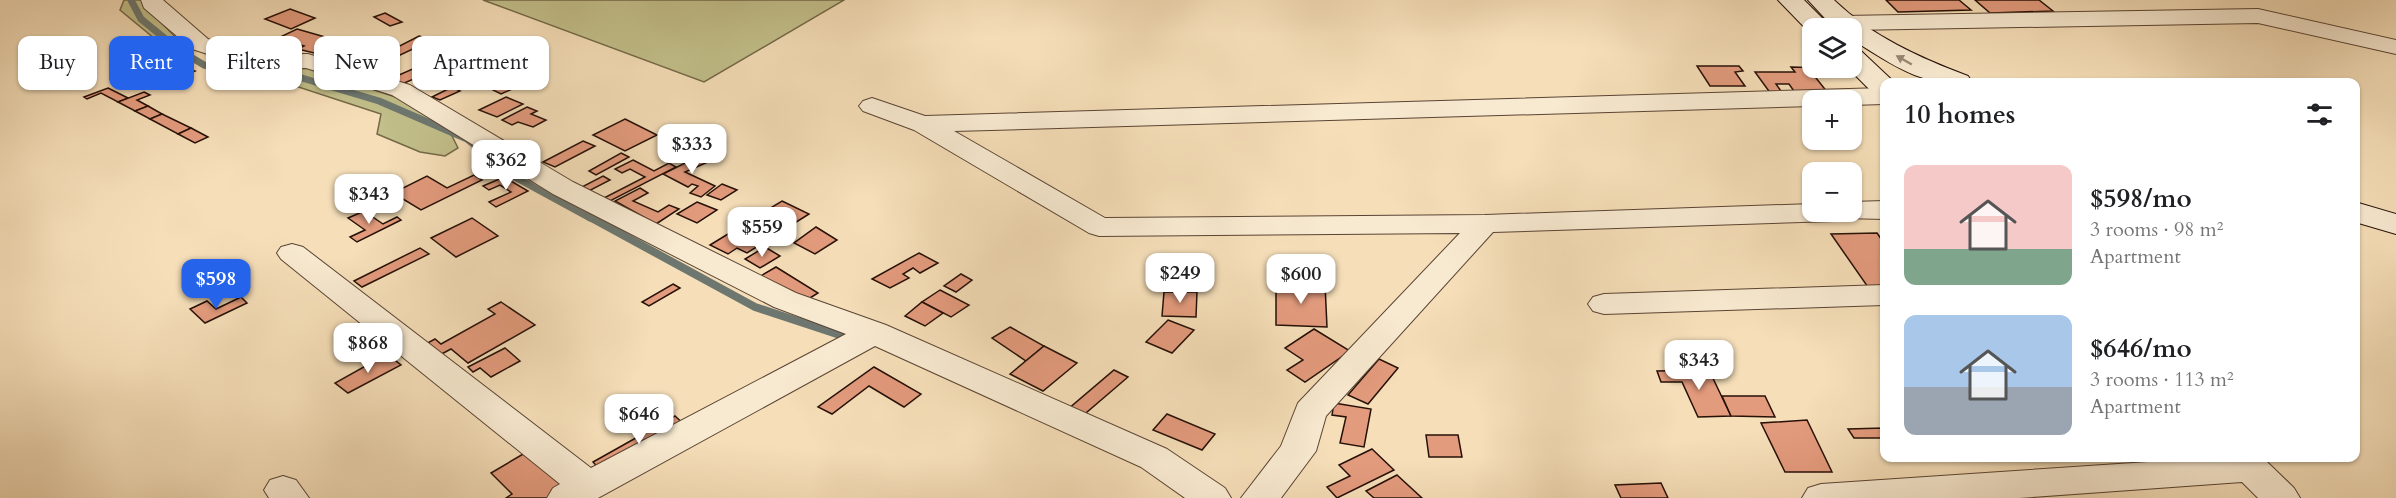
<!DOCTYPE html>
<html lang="en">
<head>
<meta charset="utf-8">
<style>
	body { margin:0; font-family:Cardo,serif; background:#f2f2f2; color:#202124; height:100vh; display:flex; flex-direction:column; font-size:22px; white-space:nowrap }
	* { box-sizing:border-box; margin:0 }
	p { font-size:20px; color:#757577 }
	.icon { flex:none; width:33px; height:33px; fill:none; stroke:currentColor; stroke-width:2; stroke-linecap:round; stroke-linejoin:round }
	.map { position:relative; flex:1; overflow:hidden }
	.sheet { position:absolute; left:1880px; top:78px; width:480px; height:384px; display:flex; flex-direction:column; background:#fff; border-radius:12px; box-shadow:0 2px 4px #0004 }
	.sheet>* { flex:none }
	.guide { position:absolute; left:18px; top:36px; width:570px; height:54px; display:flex; gap:12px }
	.fabs { position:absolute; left:1802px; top:18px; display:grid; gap:12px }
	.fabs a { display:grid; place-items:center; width:60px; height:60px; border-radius:12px; background:#fff; box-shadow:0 2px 4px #0004; font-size:30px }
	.price { position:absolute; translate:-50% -51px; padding:0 14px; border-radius:12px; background:#fff; color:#222; font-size:20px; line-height:39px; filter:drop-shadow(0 2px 3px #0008) }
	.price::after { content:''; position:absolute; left:50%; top:36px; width:18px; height:14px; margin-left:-9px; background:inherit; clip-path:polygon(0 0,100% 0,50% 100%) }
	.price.selected { background:#2563eb; color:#fff }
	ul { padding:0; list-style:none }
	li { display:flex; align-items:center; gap:18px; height:150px; padding:0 24px }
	li span { display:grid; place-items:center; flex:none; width:168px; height:120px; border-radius:12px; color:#555 }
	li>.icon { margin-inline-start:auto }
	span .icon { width:72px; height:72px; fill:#fffc; stroke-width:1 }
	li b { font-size:26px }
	h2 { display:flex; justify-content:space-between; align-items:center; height:72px; padding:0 24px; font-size:26px }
	.pill { padding:0 21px; border-radius:12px; background:#fff; box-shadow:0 2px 4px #0004; font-size:21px; line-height:54px }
	.pill.selected { background:#2563eb; color:#fff }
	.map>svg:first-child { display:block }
	.green { fill:#c2bf8a; stroke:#746848; stroke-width:1.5 }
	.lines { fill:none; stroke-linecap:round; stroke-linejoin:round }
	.stream-far1 { stroke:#6d776f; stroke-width:7 }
	.stream { stroke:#6d776f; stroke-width:8 }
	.building { fill:#e39b7d; stroke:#261007; stroke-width:1.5 }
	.minor-casing { stroke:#5a4433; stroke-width:2 }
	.secondary-casing { stroke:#261007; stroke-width:2 }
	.minor { fill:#f8ead1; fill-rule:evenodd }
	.secondary { fill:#f8ead1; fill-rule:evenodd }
	.oneway { fill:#9a8876 }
</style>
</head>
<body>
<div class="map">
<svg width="2396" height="498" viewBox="0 0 2396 498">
	<rect width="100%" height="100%" fill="#f5deb8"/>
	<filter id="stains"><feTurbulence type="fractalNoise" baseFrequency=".00333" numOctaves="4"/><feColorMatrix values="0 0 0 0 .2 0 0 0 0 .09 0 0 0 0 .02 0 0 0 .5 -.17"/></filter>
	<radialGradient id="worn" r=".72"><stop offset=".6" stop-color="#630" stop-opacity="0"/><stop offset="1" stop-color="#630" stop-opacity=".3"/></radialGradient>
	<g class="green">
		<polygon points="124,0 142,0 142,3 188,50 177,57 120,10"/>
		<polygon points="483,0 844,0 704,82"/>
		<polygon points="307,67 407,101 446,124 458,148 445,156 420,152 377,134 381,114 268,77 252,77 259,69"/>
	</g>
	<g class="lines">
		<polyline class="stream-far1" points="131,0 141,19 179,50 204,65 244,74 275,73 302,78 379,101 467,139 511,175 590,218"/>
		<polyline class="stream" points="588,216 755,307 852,339"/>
	</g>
	<g class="building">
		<polygon points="1886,0 1959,0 1971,10 1898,12"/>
		<polygon points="1975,0 2039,0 2053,11 1990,13"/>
		<polygon points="290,9 315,18 291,29 265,19"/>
		<polygon points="385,13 402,22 390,26 374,17"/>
		<polygon points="297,29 339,41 314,53 298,49 304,46 278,38"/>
		<polygon points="419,36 432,40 396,57 384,54"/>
		<polygon points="434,47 449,53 435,59 419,54"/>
		<polygon points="451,60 484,77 463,86 430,68"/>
		<polygon points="349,61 362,66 370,63 378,65 360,73 340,65"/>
		<polygon points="171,62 195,71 185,76 165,68 133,82 128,80"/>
		<polygon points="1697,66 1739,66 1743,71 1735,72 1745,86 1710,86"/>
		<polygon points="417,67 428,73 402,84 390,79"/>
		<polygon points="1791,67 1822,68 1827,73 1812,73 1828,93 1796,94 1789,84 1776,84 1783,94 1771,94 1755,72 1795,72"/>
		<polygon points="499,74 521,85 501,94 479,83"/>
		<polygon points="452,87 460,91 440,100 432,97"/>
		<polygon points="108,88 128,98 118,102 101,93 87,99 84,97"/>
		<polygon points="144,92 150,95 137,100 148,106 135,111 118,102"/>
		<polygon points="506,97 523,104 497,117 479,110"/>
		<polygon points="148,106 162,114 150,119 135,111"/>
		<polygon points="527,107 537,111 531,114 546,120 533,127 518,122 512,125 502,120"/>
		<polygon points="162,114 191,128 178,134 150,119"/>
		<polygon points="625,119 657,135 625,151 593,135"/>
		<polygon points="191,128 208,137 195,143 178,134"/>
		<polygon points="583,141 595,146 555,167 543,162"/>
		<polygon points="621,153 629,157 596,175 589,171"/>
		<polygon points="705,153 715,159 685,172 715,186 701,197 690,193 698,186 692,184 688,187 663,174"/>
		<polygon points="633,160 654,171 669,163 676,167 608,202 602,199 645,177 630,169 622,173 615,169"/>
		<polygon points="474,175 482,180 421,210 393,193 427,176 447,188"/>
		<polygon points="603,176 610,180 585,193 578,189"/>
		<polygon points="504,177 528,191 496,207 489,202 511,192 500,185 489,190 483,186"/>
		<polygon points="722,184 737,190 721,200 707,195"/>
		<polygon points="640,188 648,193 633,201 658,212 669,205 679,209 656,224 615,201"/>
		<polygon points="782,201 809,214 747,253 737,248 728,254 710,245"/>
		<polygon points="697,202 717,210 697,223 677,214"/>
		<polygon points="364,211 383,224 397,217 401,220 357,242 350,237 365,230 348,218"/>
		<polygon points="472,218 498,236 456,257 431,238"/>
		<polygon points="816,227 837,240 815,254 794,243"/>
		<polygon points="1877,233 1884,243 1884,290 1870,290 1831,234"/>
		<polygon points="765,247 780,256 760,268 745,259"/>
		<polygon points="420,248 429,254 362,287 354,281"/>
		<polygon points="919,253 938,263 920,273 913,268 903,274 909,278 890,288 872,279"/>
		<polygon points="776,267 818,293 802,303 759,277"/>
		<polygon points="961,274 972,280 956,292 944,286"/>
		<polygon points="1276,282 1325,284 1327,327 1276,325"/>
		<polygon points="673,284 680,288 649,306 642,302"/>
		<polygon points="940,290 969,305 951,317 922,302"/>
		<polygon points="1164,292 1197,292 1196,317 1162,316"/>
		<polygon points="241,297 247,303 205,323 190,309 207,301 216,309"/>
		<polygon points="501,302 535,325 468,363 451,349 434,358 420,347 435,339 441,344 495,314 488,309"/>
		<polygon points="922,302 943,313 925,326 905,316"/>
		<polygon points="1168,320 1194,330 1172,353 1146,342"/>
		<polygon points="1010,327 1044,346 1026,361 992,338"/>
		<polygon points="1314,329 1350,351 1305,382 1287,370 1303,360 1285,348"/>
		<polygon points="1044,346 1077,363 1043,391 1010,374"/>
		<polygon points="505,348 520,361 491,377 480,368 473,372 468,367"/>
		<polygon points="387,354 401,365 348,393 335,383"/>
		<polygon points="1379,359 1398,368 1368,404 1348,395"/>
		<polygon points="874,367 921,394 904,407 869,386 832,414 818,407"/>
		<polygon points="1114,370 1128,377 1080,418 1067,410"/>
		<polygon points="1709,370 1731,416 1698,417 1682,382 1661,382 1657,371"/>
		<polygon points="1722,396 1765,396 1775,417 1731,416"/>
		<polygon points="1334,403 1371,409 1364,447 1340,443 1346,417 1332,415"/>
		<polygon points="1167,414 1215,434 1202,450 1153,430"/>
		<polygon points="675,416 686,426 604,474 593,462"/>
		<polygon points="1807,420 1832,472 1785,472 1761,423"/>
		<polygon points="1884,428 1884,438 1854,438 1848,429"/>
		<polygon points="1426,435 1458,435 1462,457 1429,457"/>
		<polygon points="1372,449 1394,470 1337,498 1327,487 1350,476 1339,465"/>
		<polygon points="530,450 570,487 553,498 506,498 512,494 491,473"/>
		<polygon points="1397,475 1422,498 1374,498 1366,491"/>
		<polygon points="1661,483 1668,498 1621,498 1615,485"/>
	</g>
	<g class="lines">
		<g class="minor-casing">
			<g id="minor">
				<polygon points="141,0 163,0 208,39 256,55 308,54 410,85 573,182 796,293 886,325 1167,449 1225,488 1231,498 1185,498 1141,467 875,346 598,498 547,498 553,488 560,484 281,259 277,253 281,247 292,244 303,247 591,468 846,334 774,307 553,194 392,95 306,68 254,69 192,49 144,8"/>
				<polygon points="2258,9 2396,40 2396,54 2258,23 1851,30 1835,28 1831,23 1835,18 1843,16"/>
				<polygon points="1884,88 1884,104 1851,105 1851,100 1812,100 1812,106 954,131 1105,218 1485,215 1812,204 1812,212 1851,212 1851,202 1884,201 1884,219 1844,218 1834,221 1493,232 1326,416 1316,451 1281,498 1241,498 1281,446 1298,403 1460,233 1099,236 1089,233 914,130 863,111 859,106 863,101 872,98 925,116"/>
				<polygon points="1884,285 1884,305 1604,314 1593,311 1588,304 1593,297 1604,294"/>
				<polygon points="2208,458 2263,458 2294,488 2300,498 2258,498 2242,482 2019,498 1802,498 1808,488 1821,484"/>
				<polygon points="283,476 296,480 309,498 269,498 264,490 270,480"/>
			</g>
		</g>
		<g class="secondary-casing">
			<g id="secondary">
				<polygon points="1778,0 1804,0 1832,28 1812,28 1812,34 1810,33"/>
				<path d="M 1808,0 L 1834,0 C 1871,36 1920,58 1968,76 L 1972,82 C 1921,88 1892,64 1851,39 L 1851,28 L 1834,28 Z"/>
				<polygon points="1851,48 1860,50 1894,82 1884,82 1884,96 1874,94 1848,68 1851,68"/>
				<polygon points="2355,202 2396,214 2396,234 2355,222"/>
			</g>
		</g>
		<use href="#minor" class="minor"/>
		<use href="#secondary" class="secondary"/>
	</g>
	<defs><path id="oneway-solid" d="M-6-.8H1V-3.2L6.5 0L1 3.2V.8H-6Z" transform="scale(1.5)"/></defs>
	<use class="oneway" href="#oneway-solid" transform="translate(1904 60) rotate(-150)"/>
	<rect width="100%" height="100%" filter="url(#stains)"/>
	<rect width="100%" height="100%" fill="url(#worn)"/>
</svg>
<div class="fabs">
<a><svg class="icon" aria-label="layers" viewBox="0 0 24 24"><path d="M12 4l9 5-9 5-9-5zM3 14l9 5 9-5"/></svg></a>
<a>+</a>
<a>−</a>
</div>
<b class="price" style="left:692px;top:175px">$333</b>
<b class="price" style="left:506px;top:191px">$362</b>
<b class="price" style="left:369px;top:225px">$343</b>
<b class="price" style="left:762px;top:258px">$559</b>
<b class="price" style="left:1180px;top:304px">$249</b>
<b class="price" style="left:1301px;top:305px">$600</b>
<b class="price selected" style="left:216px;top:310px">$598</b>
<b class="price" style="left:368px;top:374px">$868</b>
<b class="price" style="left:1699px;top:391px">$343</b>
<b class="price" style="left:639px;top:445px">$646</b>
<div class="guide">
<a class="pill">Buy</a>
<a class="pill selected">Rent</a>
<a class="pill">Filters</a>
<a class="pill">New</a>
<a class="pill">Apartment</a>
</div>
<section class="sheet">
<h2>10 homes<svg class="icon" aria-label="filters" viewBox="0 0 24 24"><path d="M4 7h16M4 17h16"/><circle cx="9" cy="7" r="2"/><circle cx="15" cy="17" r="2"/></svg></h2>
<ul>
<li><span style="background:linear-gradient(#f6c9c9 70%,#7fa58c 0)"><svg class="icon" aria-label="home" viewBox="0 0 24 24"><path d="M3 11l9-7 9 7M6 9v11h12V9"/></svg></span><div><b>$598/mo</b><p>3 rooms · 98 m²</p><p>Apartment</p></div></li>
<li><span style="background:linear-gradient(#a9c7e8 60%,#9aa5b1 0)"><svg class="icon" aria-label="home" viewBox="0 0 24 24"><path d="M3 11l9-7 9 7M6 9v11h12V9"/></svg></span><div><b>$646/mo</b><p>3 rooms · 113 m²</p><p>Apartment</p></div></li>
</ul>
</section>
</div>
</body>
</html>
